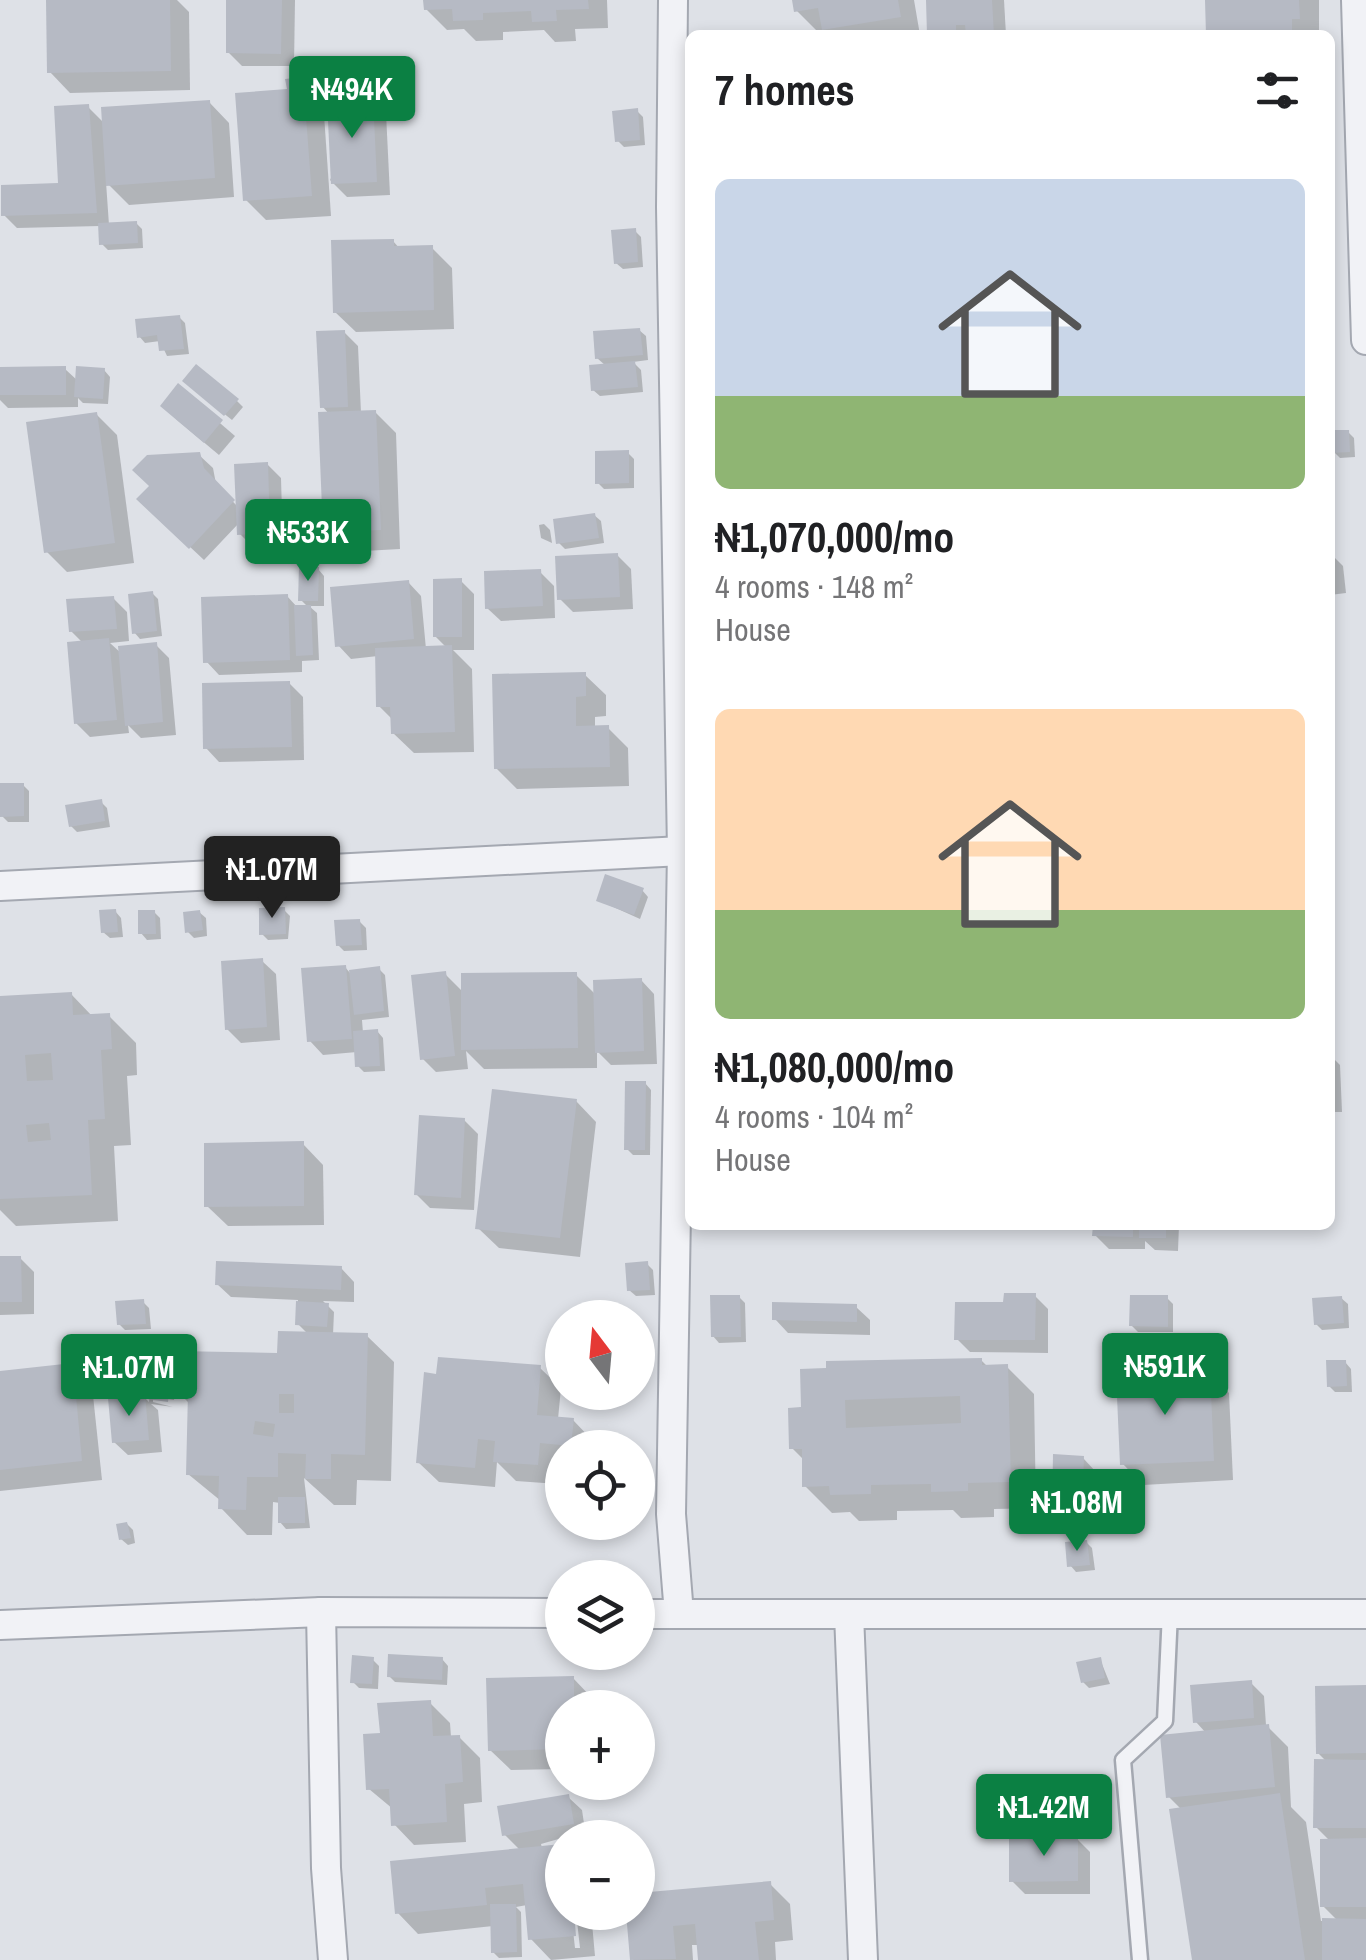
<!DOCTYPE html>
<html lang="en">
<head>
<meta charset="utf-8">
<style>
	body { margin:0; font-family:"Archivo Narrow",sans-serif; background:#f2f2f2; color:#202124; height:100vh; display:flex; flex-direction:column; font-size:38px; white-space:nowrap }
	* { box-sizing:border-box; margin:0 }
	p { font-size:32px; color:#757577 }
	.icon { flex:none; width:55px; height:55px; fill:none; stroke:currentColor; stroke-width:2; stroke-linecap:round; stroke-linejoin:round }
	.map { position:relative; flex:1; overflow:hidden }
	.drawer { position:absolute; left:685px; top:30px; width:650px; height:1200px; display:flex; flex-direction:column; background:#fff; border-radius:15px; box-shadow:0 5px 15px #0003 }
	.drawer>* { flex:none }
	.needle { width:65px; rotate:344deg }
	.fabs { position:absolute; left:545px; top:1300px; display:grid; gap:20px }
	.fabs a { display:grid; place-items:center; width:110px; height:110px; border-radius:50%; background:#fff; box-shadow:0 5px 15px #0003; font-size:50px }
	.price { position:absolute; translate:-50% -85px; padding:0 22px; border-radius:10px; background:#0b8043; color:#fff; font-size:32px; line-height:65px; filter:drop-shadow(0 2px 5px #0008) }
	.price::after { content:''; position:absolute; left:50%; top:60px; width:30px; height:22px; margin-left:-15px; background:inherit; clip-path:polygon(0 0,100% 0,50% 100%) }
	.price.current { background:#222; color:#fff }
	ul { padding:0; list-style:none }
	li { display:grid; align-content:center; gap:20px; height:530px; padding:0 30px }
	li span { display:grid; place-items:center; height:310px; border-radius:15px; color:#555 }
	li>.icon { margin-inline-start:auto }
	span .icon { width:180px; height:180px; fill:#fffc; stroke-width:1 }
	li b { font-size:42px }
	h2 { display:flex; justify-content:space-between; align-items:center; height:120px; padding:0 30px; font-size:42px }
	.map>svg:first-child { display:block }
	.shadow { fill:#0003 }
	.building { fill:#b6bac4; fill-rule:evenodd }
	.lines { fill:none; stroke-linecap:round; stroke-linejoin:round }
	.lane-casing { stroke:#a4a8b1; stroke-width:19 }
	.street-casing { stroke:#a4a8b1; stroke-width:32 }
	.lane { stroke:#f1f2f6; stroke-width:14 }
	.street { stroke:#f1f2f6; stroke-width:28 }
</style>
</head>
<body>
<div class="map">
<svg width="1366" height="1960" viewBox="0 0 1366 1960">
	<rect width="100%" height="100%" fill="#dee1e7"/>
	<g class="shadow">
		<polygon points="48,0 177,0 189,12 190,90 70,93 50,72"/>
		<polygon points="229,0 295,0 294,66 242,66 228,52"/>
		<polygon points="426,0 607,0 608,28 575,29 576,41 555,42 544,30 503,32 503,40 476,41 464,29 447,30 426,9"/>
		<polygon points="794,0 914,0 920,35 830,35 825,30 817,31 796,10"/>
		<polygon points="928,0 1004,0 1006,35 930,35"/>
		<polygon points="1207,0 1319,0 1319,35 1208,35"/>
		<polygon points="302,80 323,100 331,216 266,220 246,200"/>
		<polygon points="372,100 386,113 390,195 347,197 330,180"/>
		<polygon points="209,102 229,123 234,197 129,205 106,182 109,225 136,223 142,229 143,248 108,250 102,244 100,226 17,228 4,215 60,186 88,107 105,124"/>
		<polygon points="637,111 643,117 645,145 624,147 618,141"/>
		<polygon points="635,231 641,237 643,267 623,269 616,263"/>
		<polygon points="393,241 400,249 432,248 452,268 454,329 356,332 335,312"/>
		<polygon points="179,317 185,323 189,354 167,356 160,341 145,343 139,336"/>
		<polygon points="639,330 646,336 648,360 633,362 641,370 643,392 600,396 593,390 606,366 597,358"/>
		<polygon points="344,332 358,346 361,413 375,412 396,433 400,549 346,552 326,531 329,414 323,407"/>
		<polygon points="0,369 65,369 78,381 104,370 110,377 108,404 83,403 78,398 78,407 8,408 0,400"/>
		<polygon points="178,387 235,436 219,455 176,419"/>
		<polygon points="191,387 237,401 243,407 232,420"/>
		<polygon points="96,414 117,435 134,563 67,572 47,552"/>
		<polygon points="1348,432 1354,438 1355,457 1340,458 1334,452"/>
		<polygon points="628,453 634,459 634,488 604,489 598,483"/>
		<polygon points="199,455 213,468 216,484 238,507 267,464 281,478 283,546 253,547 240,534 239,523 204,560 139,499"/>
		<polygon points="1330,468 1333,471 1332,502 1330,502"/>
		<polygon points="594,515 601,521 604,543 565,549 559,543"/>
		<polygon points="544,524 550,530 552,543 541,538 539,525"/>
		<polygon points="1330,553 1343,566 1346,593 1330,595"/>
		<polygon points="617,555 631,569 633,609 573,612 560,599"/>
		<polygon points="318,569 324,576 324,606 309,606 317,613 319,660 302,661 302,672 219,675 206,661 287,596 298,608 308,607 301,600"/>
		<polygon points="540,572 554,586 555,618 501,621 487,608"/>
		<polygon points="461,581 474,594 474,650 453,650 472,669 474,752 414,753 393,733 393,720 379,706 378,656 351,659 338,645 408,582 421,596 426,649 447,648 435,636"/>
		<polygon points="152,593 158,599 162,636 140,639 134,632"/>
		<polygon points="113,598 127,612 129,641 110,643 122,654 156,645 169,658 176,735 141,738 128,725 129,733 90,737 76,723 83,643 71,631"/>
		<polygon points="585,675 606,695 606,716 595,717 595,728 608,728 628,748 629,786 517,789 496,768"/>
		<polygon points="289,683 303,697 304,760 219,762 206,748"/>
		<polygon points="23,785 29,791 29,822 8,822 2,816"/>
		<polygon points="101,802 107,808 110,827 77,832 71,826"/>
		<polygon points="642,890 648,897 640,919 598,900"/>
		<polygon points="284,910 290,916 288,939 268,940 262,934"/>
		<polygon points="115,911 121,918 123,937 110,938 103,932"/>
		<polygon points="154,912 160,918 161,939 147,940 141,933"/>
		<polygon points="199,912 206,918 207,936 194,938 188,932"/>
		<polygon points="359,921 366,928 367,950 344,951 338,945"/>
		<polygon points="262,961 276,974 280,1040 241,1043 227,1029"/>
		<polygon points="345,967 350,973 379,969 385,975 389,1017 362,1020 363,1033 377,1031 383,1038 385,1071 364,1072 358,1066 357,1052 323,1055 310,1041"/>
		<polygon points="445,974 463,992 576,975 596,995 641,980 654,994 657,1064 611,1065 597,1051 597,1068 484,1069 466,1051 468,1069 436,1072 423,1059"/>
		<polygon points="71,994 93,1017 109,1016 136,1043 137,1075 127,1076 131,1145 114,1146 118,1221 16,1226 0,1210 0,1019"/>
		<polygon points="1330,1055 1340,1065 1342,1112 1330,1112"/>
		<polygon points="645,1083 651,1090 650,1155 633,1155 627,1149"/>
		<polygon points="576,1101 596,1122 580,1257 499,1248 478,1228"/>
		<polygon points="464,1120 478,1134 474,1210 430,1208 417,1195"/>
		<polygon points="303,1144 323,1165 324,1225 228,1226 207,1206"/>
		<polygon points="1095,1225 1179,1225 1178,1251 1155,1250 1145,1241 1145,1249 1109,1249 1095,1235"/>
		<polygon points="0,1258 20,1258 34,1272 34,1314 0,1315"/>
		<polygon points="647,1264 653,1270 655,1295 636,1296 629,1290"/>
		<polygon points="341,1268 354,1282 354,1302 323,1301 334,1312 333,1335 367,1336 394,1362 391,1481 357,1480 356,1505 334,1505 304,1478 310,1528 286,1529 280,1522 280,1503 273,1502 272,1535 247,1535 221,1508 221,1501 188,1474 190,1404 175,1389 174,1400 153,1397 153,1402 173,1407 151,1404 158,1410 162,1452 128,1455 114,1442 144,1397 149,1402 156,1342 174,1343 180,1353 279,1356 308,1334 298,1324 298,1300 231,1297 217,1284"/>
		<polygon points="1035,1296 1048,1309 1048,1353 970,1352 957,1339 1006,1305"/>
		<polygon points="739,1297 745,1303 746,1342 719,1343 713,1336"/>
		<polygon points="1167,1298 1173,1304 1173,1332 1138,1332 1131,1325"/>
		<polygon points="1341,1298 1348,1304 1349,1328 1322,1330 1316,1324"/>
		<polygon points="143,1302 149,1308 151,1329 125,1330 119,1324"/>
		<polygon points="856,1307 870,1320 870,1335 788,1333 775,1319"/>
		<polygon points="981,1360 988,1367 1007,1367 1034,1394 1036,1508 994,1509 994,1517 961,1518 953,1510 897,1511 897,1520 859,1521 850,1512 832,1513 805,1486 805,1461 792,1448 791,1410"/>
		<polygon points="1345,1362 1351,1369 1352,1392 1335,1392 1329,1386"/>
		<polygon points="72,1365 92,1386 102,1480 0,1491 0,1373"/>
		<polygon points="540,1368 561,1388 558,1419 573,1420 593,1441 593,1448 562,1448 558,1484 516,1481 497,1462 495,1487 439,1482 418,1462"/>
		<polygon points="1209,1373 1229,1393 1233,1480 1143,1485 1123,1464"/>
		<polygon points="1083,1458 1096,1472 1095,1527 1068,1527 1054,1513"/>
		<polygon points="127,1524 133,1530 135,1543 128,1545 121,1539"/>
		<polygon points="1086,1542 1092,1548 1095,1570 1076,1572 1070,1565"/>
		<polygon points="442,1659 448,1666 447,1685 395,1682 389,1676"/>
		<polygon points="1100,1659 1110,1684 1089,1688 1083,1682"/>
		<polygon points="373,1660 379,1666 378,1689 359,1688 353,1682"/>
		<polygon points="573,1678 593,1699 593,1708 562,1708 562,1769 511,1770 490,1750"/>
		<polygon points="1251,1683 1264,1696 1266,1725 1288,1747 1291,1807 1306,1822 1321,1921 1338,1921 1323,1906 1330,1841 1316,1827 1327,1762 1318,1753 1366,1688 1366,1960 1195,1960 1182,1810 1169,1797 1206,1733 1196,1722"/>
		<polygon points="430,1703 450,1723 451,1737 459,1737 480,1758 482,1802 464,1804 466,1842 414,1845 394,1824 393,1809 369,1789 382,1735"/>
		<polygon points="568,1797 582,1810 586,1837 562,1838 541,1844 542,1848 562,1846 562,1912 571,1912 575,1948 580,1948 576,1912 591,1912 595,1956 551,1960 531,1939 527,1905 516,1907 521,1912 522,1957 499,1958 493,1952 493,1926 418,1934 398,1913 520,1850 504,1834"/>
		<polygon points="1077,1839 1090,1852 1090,1894 1025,1894 1012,1881"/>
		<polygon points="770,1884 790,1904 793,1940 775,1942 776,1960 700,1960 699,1945 692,1945 693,1960 633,1960 629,1912 638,1912 638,1896"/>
	</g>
	<g class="building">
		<polygon points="46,0 170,0 171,71 47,73"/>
		<polygon points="226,0 282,0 281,54 226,53"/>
		<polygon points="423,0 588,0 589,9 556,10 557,21 532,22 531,11 483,13 483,20 453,21 452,9 424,10"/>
		<polygon points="792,0 898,0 901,17 822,30 818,8 794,12"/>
		<polygon points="926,0 992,0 994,35 966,35 965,25 956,25 956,35 927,35"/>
		<polygon points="1205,0 1299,0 1300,19 1292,19 1292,35 1206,35"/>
		<polygon points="303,77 312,196 243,201 235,93 287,89 285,79"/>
		<polygon points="373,97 377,182 331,184 327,100"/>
		<polygon points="210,100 215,178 106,186 101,107"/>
		<polygon points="89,104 97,213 1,216 1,185 58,183 54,106"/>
		<polygon points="638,108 640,140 615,142 612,111"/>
		<polygon points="137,221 138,243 99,245 98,223"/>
		<polygon points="636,228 638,262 614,264 611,230"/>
		<polygon points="394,239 394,246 433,245 434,310 333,313 331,240"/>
		<polygon points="180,315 184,349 159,351 157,335 137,338 135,319"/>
		<polygon points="640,328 643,355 595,359 593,331"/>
		<polygon points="345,330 348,407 320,408 316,331"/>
		<polygon points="635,361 638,387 591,391 589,365"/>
		<polygon points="196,364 239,399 224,416 182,381"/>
		<polygon points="66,366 66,395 0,395 0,367"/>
		<polygon points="76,366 105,368 103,399 74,397"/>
		<polygon points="178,383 223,420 204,443 160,406"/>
		<polygon points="376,410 381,530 323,532 318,412"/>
		<polygon points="97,412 115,543 44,553 26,422"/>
		<polygon points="1331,430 1349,430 1350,452 1332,453"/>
		<polygon points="629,450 629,483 595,484 595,451"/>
		<polygon points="200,452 204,468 235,500 189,549 136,499 149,486 132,470 147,455"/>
		<polygon points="268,462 270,533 237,535 234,464"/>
		<polygon points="595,513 599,538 556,544 553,519"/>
		<polygon points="618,553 620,597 557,600 555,556"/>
		<polygon points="299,567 319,567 318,601 298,601"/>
		<polygon points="541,569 543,606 485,609 484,571"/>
		<polygon points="462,578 462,637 433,637 433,579"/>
		<polygon points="409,580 414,639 335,647 330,587"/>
		<polygon points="153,591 157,631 132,634 128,594"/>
		<polygon points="288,594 290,660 203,663 201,597"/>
		<polygon points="114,596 117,629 69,632 66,599"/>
		<polygon points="294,605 311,605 313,655 296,656"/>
		<polygon points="109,638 117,720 74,724 67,642"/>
		<polygon points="157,642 163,722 125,726 118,646"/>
		<polygon points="452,645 455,732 391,734 390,707 376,707 375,648"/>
		<polygon points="586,672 586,696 576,697 576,726 609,725 610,767 494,769 492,674"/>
		<polygon points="290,681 292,747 203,749 202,683"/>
		<polygon points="0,783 24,783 24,816 0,817"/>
		<polygon points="102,799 105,821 69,827 65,805"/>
		<polygon points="605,874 644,888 634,915 596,901"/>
		<polygon points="285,907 286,934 259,935 259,908"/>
		<polygon points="116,909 118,932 101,933 99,910"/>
		<polygon points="138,910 155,910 156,934 138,934"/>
		<polygon points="200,910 203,930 185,933 183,912"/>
		<polygon points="360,919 362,945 336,946 334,920"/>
		<polygon points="263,958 267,1027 225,1030 221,961"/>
		<polygon points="346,965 352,1039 307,1042 301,968"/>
		<polygon points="380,966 384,1011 354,1015 349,970"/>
		<polygon points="446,971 455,1056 420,1060 411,975"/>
		<polygon points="577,972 578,1048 461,1050 461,973"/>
		<polygon points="642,978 644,1051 595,1053 593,980"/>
		<path d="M 72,992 L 73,1015 L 110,1013 L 112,1049 L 101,1050 L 105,1119 L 88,1120 L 92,1195 L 0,1199 L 0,996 ZM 51,1053 L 53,1080 L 27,1081 L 25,1055 ZM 49,1123 L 51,1140 L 28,1142 L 26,1125 Z"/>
		<polygon points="378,1029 380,1066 355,1067 353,1031"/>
		<polygon points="625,1081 646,1081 645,1150 624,1150"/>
		<polygon points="492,1089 577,1099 560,1238 475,1229"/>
		<polygon points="419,1115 465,1118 461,1198 414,1195"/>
		<polygon points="304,1141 304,1206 204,1207 204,1143"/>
		<polygon points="1093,1225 1133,1225 1133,1237 1092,1236"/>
		<rect x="1139" y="1225" width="27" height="13"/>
		<polygon points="0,1256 21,1256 22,1302 0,1302"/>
		<polygon points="216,1261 342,1266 341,1290 215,1285"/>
		<polygon points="648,1261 650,1290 627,1291 625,1263"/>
		<polygon points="1004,1293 1036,1293 1035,1340 954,1340 955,1302 1003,1302"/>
		<polygon points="710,1295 740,1295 741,1337 711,1337"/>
		<polygon points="1130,1295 1168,1295 1168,1327 1129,1326"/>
		<polygon points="1342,1296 1344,1323 1314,1325 1312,1298"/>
		<polygon points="144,1299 146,1324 117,1325 115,1301"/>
		<polygon points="296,1301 329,1303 327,1327 295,1325"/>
		<polygon points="772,1302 857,1304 857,1322 772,1320"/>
		<path d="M 278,1331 L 368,1333 L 365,1455 L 331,1454 L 331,1479 L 305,1479 L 306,1454 L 278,1453 L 278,1477 L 247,1477 L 246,1510 L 218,1509 L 219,1476 L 186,1475 L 188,1392 L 174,1392 L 176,1351 L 277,1353 ZM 279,1394 L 294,1394 L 294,1413 L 279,1413 ZM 255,1421 L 275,1424 L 273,1437 L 253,1434 Z"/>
		<polygon points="154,1339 175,1341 168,1402 147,1399"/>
		<polygon points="438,1357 541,1365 537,1415 574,1418 571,1446 540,1443 538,1465 493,1462 495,1441 478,1439 475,1468 416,1463 424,1372 436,1374"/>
		<path d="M 982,1358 L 982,1365 L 1008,1364 L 1011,1482 L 968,1483 L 968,1491 L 931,1492 L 931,1484 L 871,1485 L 871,1494 L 830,1495 L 829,1486 L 802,1487 L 802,1449 L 789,1449 L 788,1408 L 801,1407 L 800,1369 L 826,1368 L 826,1361 ZM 960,1396 L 961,1423 L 846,1428 L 845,1400 Z"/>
		<polygon points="1326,1360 1346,1360 1347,1386 1327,1387"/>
		<polygon points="73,1363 82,1461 0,1470 0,1371"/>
		<polygon points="1210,1370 1214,1461 1120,1465 1116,1374"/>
		<polygon points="145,1394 149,1440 112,1443 108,1398"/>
		<polygon points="1053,1454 1084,1456 1082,1515 1052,1514"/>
		<rect x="278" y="1497" width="27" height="26"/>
		<polygon points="127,1522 131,1538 119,1540 116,1524"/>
		<polygon points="1087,1540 1090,1565 1067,1567 1065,1542"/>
		<polygon points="388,1654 443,1657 442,1680 387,1677"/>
		<polygon points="352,1655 374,1657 372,1684 350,1683"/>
		<polygon points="1101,1657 1105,1678 1081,1683 1076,1662"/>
		<polygon points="574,1676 574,1708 562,1708 562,1749 488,1751 486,1678"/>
		<polygon points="1252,1680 1254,1718 1193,1723 1190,1685"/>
		<polygon points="1366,1685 1366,1753 1316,1754 1315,1686"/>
		<polygon points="431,1700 433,1736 460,1735 463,1782 445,1784 447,1822 391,1826 389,1789 366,1790 363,1734 380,1733 377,1703"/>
		<polygon points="1269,1724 1275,1787 1166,1798 1160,1735"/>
		<polygon points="1314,1759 1366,1760 1366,1828 1313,1828"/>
		<polygon points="1280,1793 1305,1960 1192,1960 1169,1809"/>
		<polygon points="569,1794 574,1824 502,1836 497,1806"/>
		<polygon points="1078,1836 1078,1881 1009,1882 1009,1837"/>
		<polygon points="1366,1838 1366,1907 1320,1907 1320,1839"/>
		<polygon points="562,1844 562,1912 574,1912 576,1936 528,1940 523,1884 485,1888 487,1905 395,1914 390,1861"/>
		<polygon points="771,1881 774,1920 755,1922 759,1960 698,1960 695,1924 673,1926 676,1959 630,1960 626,1912 638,1912 638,1893"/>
		<polygon points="490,1904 516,1904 517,1952 491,1953"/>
		<polygon points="1322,1918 1366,1919 1366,1960 1322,1960"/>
	</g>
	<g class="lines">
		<g class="lane-casing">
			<polyline id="lane" points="1140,1960 1123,1760 1165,1721 1170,1612"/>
		</g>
		<g class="street-casing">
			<g id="street">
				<polyline points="673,0 671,207 682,851 671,1514 679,1614"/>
				<polyline points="1356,0 1366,340"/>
				<polyline points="0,886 682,851"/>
				<polyline points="321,1612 326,1868 333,1960"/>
				<polyline points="638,1614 1366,1614"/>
				<polyline points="849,1614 863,1960"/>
				<polyline points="0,1625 321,1612 562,1613"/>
			</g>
		</g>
		<use href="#lane" class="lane"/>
		<use href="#street" class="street"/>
	</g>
</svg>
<div class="fabs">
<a><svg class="needle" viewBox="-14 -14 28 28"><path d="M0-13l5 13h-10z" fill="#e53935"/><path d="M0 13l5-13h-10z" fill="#757577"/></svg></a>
<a><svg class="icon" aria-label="locate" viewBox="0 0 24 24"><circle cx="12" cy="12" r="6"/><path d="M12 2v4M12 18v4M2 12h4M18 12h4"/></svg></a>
<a><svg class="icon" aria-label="layers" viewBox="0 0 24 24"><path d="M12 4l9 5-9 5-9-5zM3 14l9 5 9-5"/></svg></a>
<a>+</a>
<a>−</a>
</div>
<b class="price" style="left:352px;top:141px">₦494K</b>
<b class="price" style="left:308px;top:584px">₦533K</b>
<b class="price current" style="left:272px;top:921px">₦1.07M</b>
<b class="price" style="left:1165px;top:1418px">₦591K</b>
<b class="price" style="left:129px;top:1419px">₦1.07M</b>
<b class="price" style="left:1077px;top:1554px">₦1.08M</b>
<b class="price" style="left:1044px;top:1859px">₦1.42M</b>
<section class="drawer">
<h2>7 homes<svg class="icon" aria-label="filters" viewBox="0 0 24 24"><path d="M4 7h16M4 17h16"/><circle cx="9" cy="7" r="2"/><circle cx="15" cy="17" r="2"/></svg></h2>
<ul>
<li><span style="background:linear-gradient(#c9d6e8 70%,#8fb573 0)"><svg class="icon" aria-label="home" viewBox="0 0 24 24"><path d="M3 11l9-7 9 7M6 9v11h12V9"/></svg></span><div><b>₦1,070,000/mo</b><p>4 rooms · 148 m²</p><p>House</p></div></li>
<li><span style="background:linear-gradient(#ffd9b3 65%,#8fb573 0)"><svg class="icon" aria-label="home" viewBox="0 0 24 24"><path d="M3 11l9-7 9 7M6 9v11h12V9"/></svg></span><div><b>₦1,080,000/mo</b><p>4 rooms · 104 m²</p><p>House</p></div></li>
</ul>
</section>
</div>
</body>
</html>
